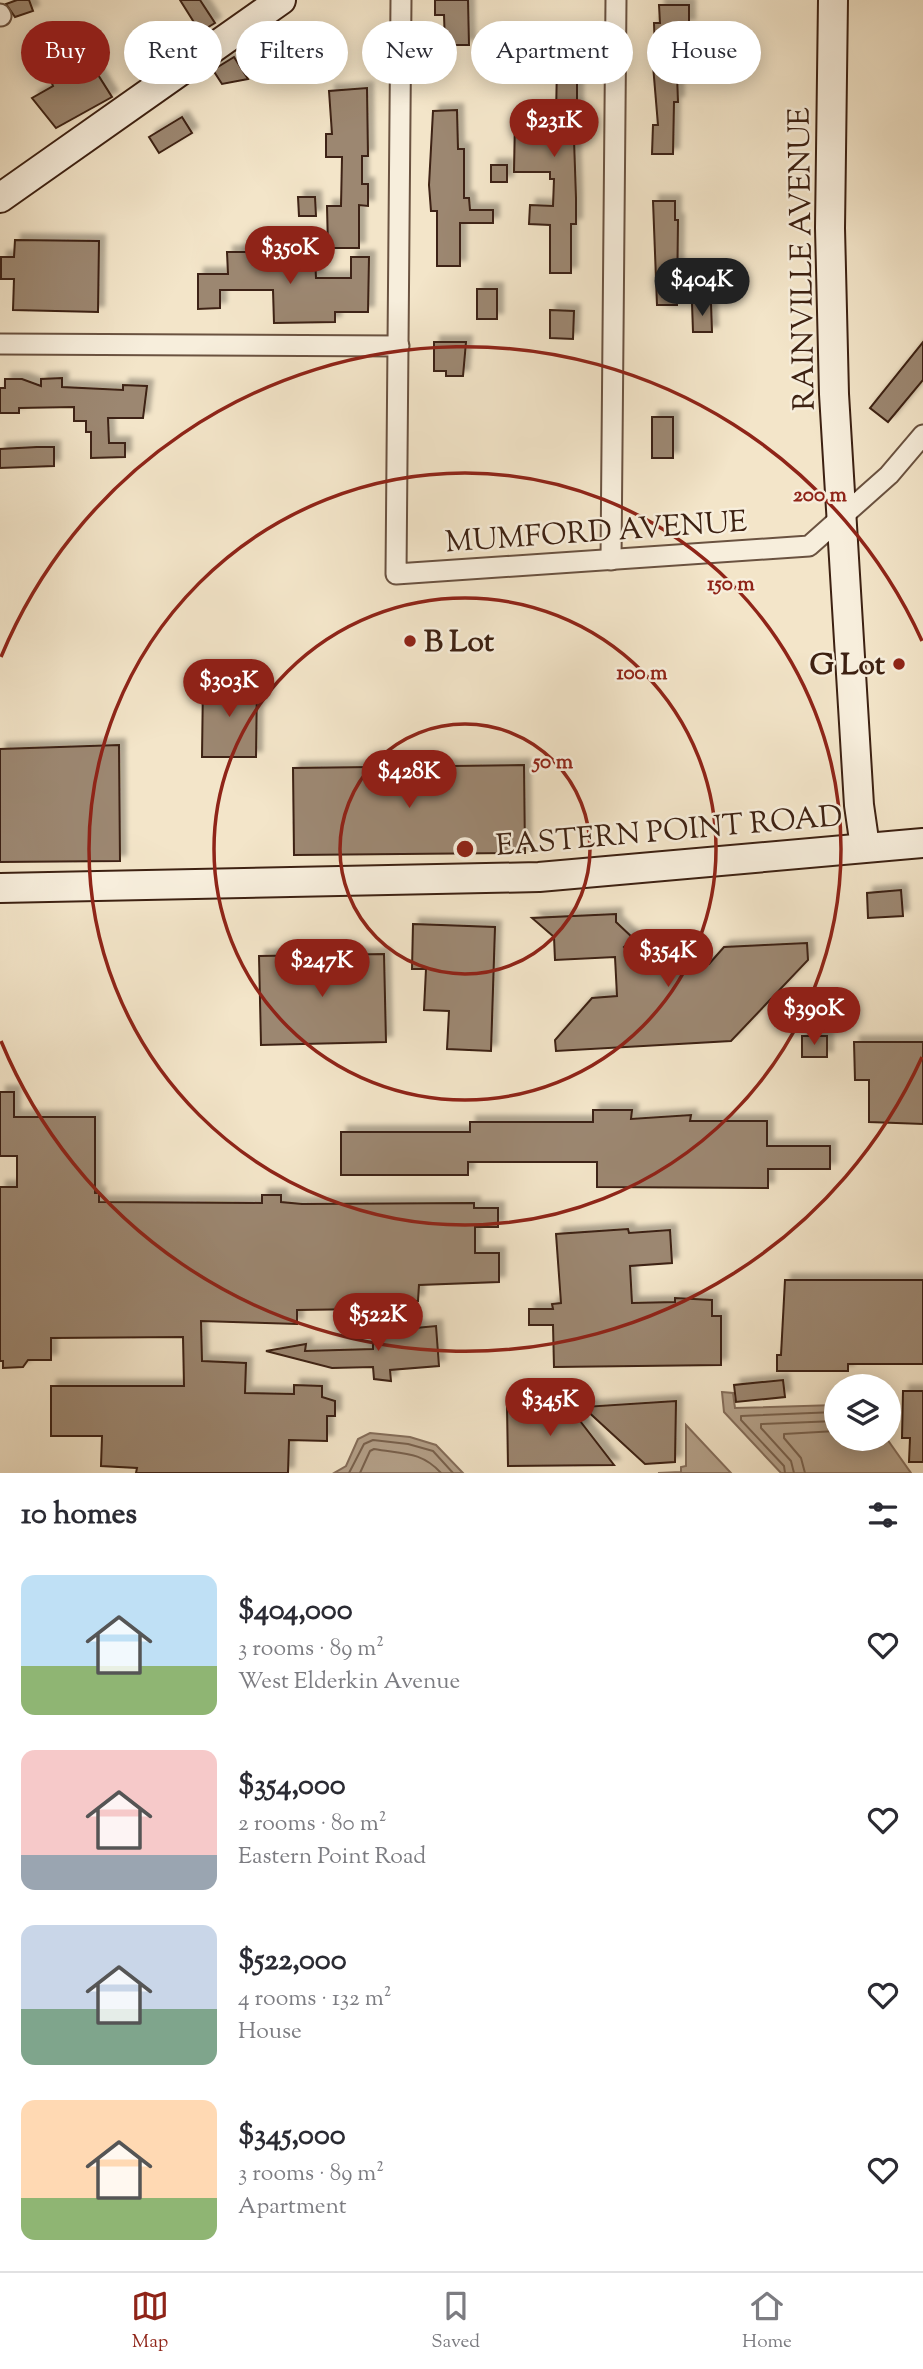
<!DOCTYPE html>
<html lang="en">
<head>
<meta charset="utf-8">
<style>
	body { margin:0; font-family:"Sorts Mill Goudy",serif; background:#f7f7f7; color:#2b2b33; height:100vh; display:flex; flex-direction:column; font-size:26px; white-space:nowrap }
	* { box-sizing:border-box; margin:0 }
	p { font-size:23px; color:#7c7c81 }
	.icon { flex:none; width:38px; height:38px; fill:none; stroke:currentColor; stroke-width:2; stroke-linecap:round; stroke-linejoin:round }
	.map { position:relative; height:1473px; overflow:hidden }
	.drawer { display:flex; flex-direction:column; background:#fff; flex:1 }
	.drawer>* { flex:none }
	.hud { position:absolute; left:21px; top:21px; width:882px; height:63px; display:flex; gap:14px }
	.fabs { position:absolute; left:824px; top:1374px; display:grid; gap:14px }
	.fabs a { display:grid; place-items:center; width:77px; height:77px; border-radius:50%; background:#fff; box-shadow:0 4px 18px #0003; font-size:35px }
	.price { position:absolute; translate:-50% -60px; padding:0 16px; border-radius:24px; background:#8f2418; color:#fff; font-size:23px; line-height:46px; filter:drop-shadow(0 2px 4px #0008) }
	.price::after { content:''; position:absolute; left:50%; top:42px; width:21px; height:16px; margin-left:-10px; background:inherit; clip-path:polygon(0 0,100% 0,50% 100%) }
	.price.selected { background:#222; color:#fff }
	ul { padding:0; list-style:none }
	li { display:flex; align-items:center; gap:21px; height:175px; padding:0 21px }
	li span { display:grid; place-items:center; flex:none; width:196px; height:140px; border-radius:14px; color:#555 }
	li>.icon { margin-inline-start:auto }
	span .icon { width:84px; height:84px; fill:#fffc; stroke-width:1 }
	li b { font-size:30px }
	h2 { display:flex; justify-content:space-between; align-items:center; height:84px; padding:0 21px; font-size:30px }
	.chip { padding:0 24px; border-radius:32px; background:#fff; box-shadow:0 4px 18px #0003; font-size:24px; line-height:63px }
	.chip.selected { background:#8f2418; color:#fff }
	.tabs { display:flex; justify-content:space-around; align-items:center; height:98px; border-top:2px solid #e1e1e2; background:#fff; font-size:19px; color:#7c7c81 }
	.tabs a { display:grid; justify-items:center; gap:4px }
	.tabs .selected { color:#8f2418 }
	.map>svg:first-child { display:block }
	.water { fill:#b5a28b; stroke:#856e5b; stroke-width:2 }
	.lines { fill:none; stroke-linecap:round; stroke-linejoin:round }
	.shore { stroke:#79624e; stroke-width:2 }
	.building { fill:#9c8771; stroke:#3d2112; stroke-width:2; filter:url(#shadow) }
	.minor-casing { stroke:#6a5240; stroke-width:23 }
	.secondary-casing { stroke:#3d2112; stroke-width:32 }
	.minor { stroke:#f7eedc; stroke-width:19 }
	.secondary { stroke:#f7eedc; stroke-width:28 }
	.ring { fill:none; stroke:#8f2418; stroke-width:3.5 }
	.poi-dot { fill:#8f2418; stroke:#f7eedc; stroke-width:2.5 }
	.labels { text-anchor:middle; stroke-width:5; stroke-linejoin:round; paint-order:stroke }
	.street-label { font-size:30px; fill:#3d2112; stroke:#f7eedc }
	.poi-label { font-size:30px; font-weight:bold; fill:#3d2112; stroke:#f7eedc; text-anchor:start }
	.centre { fill:#8f2418; stroke:#f7eedc; stroke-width:3.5 }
	.ring-label { font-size:21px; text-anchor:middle; font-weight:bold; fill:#8f2418; stroke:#f7eedc; stroke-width:5; stroke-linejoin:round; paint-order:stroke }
</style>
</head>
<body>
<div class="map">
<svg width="923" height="1473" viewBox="0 0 923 1473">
	<defs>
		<filter id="shadow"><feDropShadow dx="6" dy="-6" stdDeviation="2" flood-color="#0004"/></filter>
	</defs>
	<rect width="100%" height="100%" fill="#f3e5c9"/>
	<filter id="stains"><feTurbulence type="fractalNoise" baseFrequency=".00286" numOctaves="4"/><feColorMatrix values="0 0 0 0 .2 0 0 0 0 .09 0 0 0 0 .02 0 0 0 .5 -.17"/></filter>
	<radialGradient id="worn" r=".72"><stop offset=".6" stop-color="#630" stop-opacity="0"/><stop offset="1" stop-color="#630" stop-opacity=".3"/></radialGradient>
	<g class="water">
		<polygon points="722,1392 733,1393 735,1408 836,1405 836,1438 887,1439 911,1473 781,1473 724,1412"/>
		<polygon points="686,1425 731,1473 658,1473 681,1472 681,1467 686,1466"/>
		<polygon points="370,1433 410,1437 436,1445 463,1473 334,1473 346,1466 358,1439"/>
	</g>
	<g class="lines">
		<g class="shore">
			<polyline points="349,1473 364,1444 373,1440 408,1444 433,1451 453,1473"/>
			<path d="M 360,1473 L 370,1451 L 374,1449 C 402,1454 421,1451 441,1473"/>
			<polyline points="785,1473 784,1466 741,1420 741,1416 836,1412"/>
			<polyline points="794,1473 791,1461 761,1428 761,1424 836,1421"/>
			<polyline points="805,1473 801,1458 784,1438 784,1434 836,1431"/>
		</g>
	</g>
	<g class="building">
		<polygon points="17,0 29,0 33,11 15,17 6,4"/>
		<polygon points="180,0 200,0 215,23 200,32"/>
		<polygon points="435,0 468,0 469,45 445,45 444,15 435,15"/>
		<polygon points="659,5 689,5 689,25 681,25 681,36 675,36 675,61 680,61 680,74 677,74 678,102 674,102 673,154 652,154 653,125 658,125 652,53 655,53 654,23 660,23"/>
		<polygon points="147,36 157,53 148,58 151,64 139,71 126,50"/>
		<polygon points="89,39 100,56 90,62 112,97 56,128 32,98 53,86 46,68 78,56 74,48"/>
		<polygon points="303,42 308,68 291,71 286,45"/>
		<polygon points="553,42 574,42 573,82 577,82 577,110 573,110 576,198 576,224 571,224 571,273 550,273 550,225 529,224 530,205 553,206 554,179 550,179 550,172 514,172 515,118 556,118 557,62 553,62"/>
		<polygon points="234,57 248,79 222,84 213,70"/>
		<polygon points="367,88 368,156 362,156 362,184 368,184 368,206 359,205 359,248 328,248 327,206 341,206 342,157 326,157 326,134 332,134 329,91"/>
		<polygon points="457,110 458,149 464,149 464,198 469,198 470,210 493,210 493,223 460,223 460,266 437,266 437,211 431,211 429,185 433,111"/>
		<polygon points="182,117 192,133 159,153 149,137"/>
		<rect x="491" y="165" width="16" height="17"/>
		<polygon points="298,197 315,197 316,216 299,216"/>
		<polygon points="653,201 675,201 675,220 678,220 677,305 657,305"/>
		<polygon points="15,240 99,241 98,312 13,310 14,279 1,279 1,257 14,257"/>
		<polygon points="263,248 282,248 282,257 315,256 316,278 351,278 351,257 369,257 368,312 335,312 335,322 274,323 273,290 220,290 220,308 198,309 198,274 228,274 227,252 264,252"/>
		<rect x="477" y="289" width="20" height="30"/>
		<polygon points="692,303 711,303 712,332 693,332"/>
		<polygon points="550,310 574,311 573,339 550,338"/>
		<polygon points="434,342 466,342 463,376 446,376 446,371 434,371"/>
		<polygon points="923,342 923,380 888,422 870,408"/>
		<polygon points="62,378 62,387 123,390 123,385 147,386 143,418 108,418 109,443 125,443 125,457 91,458 91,432 86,432 86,421 74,421 74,407 19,408 19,413 0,413 0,388 5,388 5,379 22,379 41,386 41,379"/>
		<rect x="652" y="417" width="21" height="41"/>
		<polygon points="37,447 54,447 54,466 0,468 0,449"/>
		<polygon points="203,681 257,682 256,757 202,757"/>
		<polygon points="119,745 120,861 0,862 0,749"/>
		<polygon points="524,765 525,853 294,855 293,768"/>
		<polygon points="901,890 903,916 868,918 867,893"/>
		<polygon points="616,914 616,922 633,938 624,947 644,967 709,964 724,947 807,943 808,960 731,1041 556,1051 555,1040 592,998 617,996 615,957 555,960 554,937 532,918"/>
		<polygon points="413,924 495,927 491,1051 447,1049 449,1011 424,1010 426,969 412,969"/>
		<polygon points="384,954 386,1042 261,1045 259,956"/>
		<rect x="802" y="1036" width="25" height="21"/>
		<polygon points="854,1042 923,1042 923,1124 869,1122 869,1080 855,1080"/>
		<polygon points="0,1092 14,1092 14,1117 95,1117 95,1193 99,1193 99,1202 262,1203 262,1195 281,1195 281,1202 302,1204 474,1203 474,1208 498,1208 498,1227 475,1227 475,1253 499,1253 499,1282 419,1285 418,1301 385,1301 385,1307 365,1307 365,1309 297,1310 297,1324 201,1321 202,1361 246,1363 245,1393 294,1394 294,1385 322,1386 322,1397 335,1401 335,1416 327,1416 327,1441 289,1440 288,1473 136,1473 137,1468 101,1466 102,1436 51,1436 51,1386 184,1386 183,1337 51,1338 51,1360 28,1360 23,1367 3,1368 3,1361 0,1361 0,1187 17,1187 17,1156 0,1156"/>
		<polygon points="593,1110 632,1110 631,1119 691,1115 690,1121 767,1121 767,1146 830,1146 830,1169 768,1169 768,1188 597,1187 597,1162 468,1162 468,1175 341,1175 341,1132 470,1132 470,1122 593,1122"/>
		<polygon points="628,1229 629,1233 670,1230 672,1263 630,1266 632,1303 675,1302 675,1298 712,1300 712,1316 721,1316 721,1365 554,1367 553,1325 529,1325 529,1309 553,1309 552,1304 561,1303 556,1234"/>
		<polygon points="785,1280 923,1280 923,1364 848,1364 848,1371 777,1371 777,1355 781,1355"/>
		<polygon points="436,1326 439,1366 390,1370 391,1381 374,1379 373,1367 332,1368 266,1351 306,1344 305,1351 373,1349 373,1334 406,1333 405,1329"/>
		<polygon points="783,1380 785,1397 736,1402 734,1385"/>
		<polygon points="903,1391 923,1391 923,1462 909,1462 910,1438 902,1438"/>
		<polygon points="676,1401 675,1462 645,1464 583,1407"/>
		<polygon points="555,1405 558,1409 570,1408 614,1465 508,1466 507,1406"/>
	</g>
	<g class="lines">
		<g class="minor-casing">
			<g id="minor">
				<polyline points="401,0 396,574 809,546 889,475 923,435"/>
				<polyline points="0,14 1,16"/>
				<polyline points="0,344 399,346"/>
				<polyline points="611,560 616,0"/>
			</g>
		</g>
		<g class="secondary-casing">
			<g id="secondary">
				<polyline points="833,0 830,228 834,394 859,805 865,847"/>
				<polyline points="0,198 281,0"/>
				<polyline points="0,888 539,877 923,843"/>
			</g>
		</g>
		<use href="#minor" class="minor"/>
		<use href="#secondary" class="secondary"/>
	</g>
	<g class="ring">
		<circle cx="465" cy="849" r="125"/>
		<circle cx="465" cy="849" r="251"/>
		<circle cx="465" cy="849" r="376"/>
		<path d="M922 1057A502 502 0 0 1 1 1041M1 657A502 502 0 0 1 922 641"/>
	</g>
	<g class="poi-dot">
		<circle cx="410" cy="641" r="7"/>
		<circle cx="899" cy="664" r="7"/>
	</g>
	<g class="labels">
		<g class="street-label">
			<text transform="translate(801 259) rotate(-91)" y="10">RAINVILLE AVENUE</text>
			<text transform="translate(596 531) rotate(-4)" y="10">MUMFORD AVENUE</text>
			<text transform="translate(669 830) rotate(-5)" y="10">EASTERN POINT ROAD</text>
		</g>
		<g class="poi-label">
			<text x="424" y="651">B Lot</text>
			<text x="885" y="674" text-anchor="end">G Lot</text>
		</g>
	</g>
	<circle cx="465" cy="849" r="10" class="centre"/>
	<g class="ring-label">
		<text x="820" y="501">200 m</text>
		<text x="731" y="590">150 m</text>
		<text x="642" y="679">100 m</text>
		<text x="553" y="768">50 m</text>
	</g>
	<rect width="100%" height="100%" filter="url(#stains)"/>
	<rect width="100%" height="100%" fill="url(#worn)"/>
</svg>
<div class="fabs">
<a><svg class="icon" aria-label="layers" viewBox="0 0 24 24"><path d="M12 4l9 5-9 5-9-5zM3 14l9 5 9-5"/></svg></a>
</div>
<b class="price" style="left:554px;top:159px">$231K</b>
<b class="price" style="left:290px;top:286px">$350K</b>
<b class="price selected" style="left:702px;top:318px">$404K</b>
<b class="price" style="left:229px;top:719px">$303K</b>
<b class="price" style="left:409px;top:810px">$428K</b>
<b class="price" style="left:668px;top:989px">$354K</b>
<b class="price" style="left:322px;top:999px">$247K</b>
<b class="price" style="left:814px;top:1047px">$390K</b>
<b class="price" style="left:378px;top:1353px">$522K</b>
<b class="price" style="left:550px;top:1438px">$345K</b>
<div class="hud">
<a class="chip selected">Buy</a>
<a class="chip">Rent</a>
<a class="chip">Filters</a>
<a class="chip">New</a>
<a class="chip">Apartment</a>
<a class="chip">House</a>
</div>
</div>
<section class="drawer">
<h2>10 homes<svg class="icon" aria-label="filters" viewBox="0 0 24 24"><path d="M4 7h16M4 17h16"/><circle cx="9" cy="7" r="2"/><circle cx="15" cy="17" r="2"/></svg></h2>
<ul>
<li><span style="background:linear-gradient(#bfe0f5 65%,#8fb573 0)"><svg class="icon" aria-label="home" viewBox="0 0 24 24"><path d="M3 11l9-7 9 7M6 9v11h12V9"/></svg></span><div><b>$404,000</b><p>3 rooms · 89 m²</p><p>West Elderkin Avenue</p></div><svg class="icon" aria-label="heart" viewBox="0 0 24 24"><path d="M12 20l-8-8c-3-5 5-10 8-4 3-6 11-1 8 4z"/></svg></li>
<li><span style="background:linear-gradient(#f6c9c9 75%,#9aa5b1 0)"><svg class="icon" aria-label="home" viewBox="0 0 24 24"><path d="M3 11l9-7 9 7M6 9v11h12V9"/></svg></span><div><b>$354,000</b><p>2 rooms · 80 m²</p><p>Eastern Point Road</p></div><svg class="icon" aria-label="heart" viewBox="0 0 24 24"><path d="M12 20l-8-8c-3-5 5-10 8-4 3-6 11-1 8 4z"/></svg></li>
<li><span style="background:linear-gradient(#c9d6e8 60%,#7fa58c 0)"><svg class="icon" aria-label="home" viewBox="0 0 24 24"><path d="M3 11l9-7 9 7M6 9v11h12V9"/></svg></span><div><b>$522,000</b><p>4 rooms · 132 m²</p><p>House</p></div><svg class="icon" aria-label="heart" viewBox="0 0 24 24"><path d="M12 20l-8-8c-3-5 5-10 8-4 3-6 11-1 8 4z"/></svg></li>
<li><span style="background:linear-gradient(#ffd9b3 70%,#8fb573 0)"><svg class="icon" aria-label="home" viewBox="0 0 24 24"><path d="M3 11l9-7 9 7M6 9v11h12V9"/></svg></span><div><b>$345,000</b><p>3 rooms · 89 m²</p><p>Apartment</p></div><svg class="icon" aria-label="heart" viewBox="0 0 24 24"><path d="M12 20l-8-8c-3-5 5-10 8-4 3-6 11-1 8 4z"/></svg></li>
</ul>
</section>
<nav class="tabs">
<a class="selected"><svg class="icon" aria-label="map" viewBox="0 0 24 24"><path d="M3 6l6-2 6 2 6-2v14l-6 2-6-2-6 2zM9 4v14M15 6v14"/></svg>Map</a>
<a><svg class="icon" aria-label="saved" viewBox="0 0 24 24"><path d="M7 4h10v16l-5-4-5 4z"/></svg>Saved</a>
<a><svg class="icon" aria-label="home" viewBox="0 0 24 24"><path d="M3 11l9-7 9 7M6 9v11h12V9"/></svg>Home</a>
</nav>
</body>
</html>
